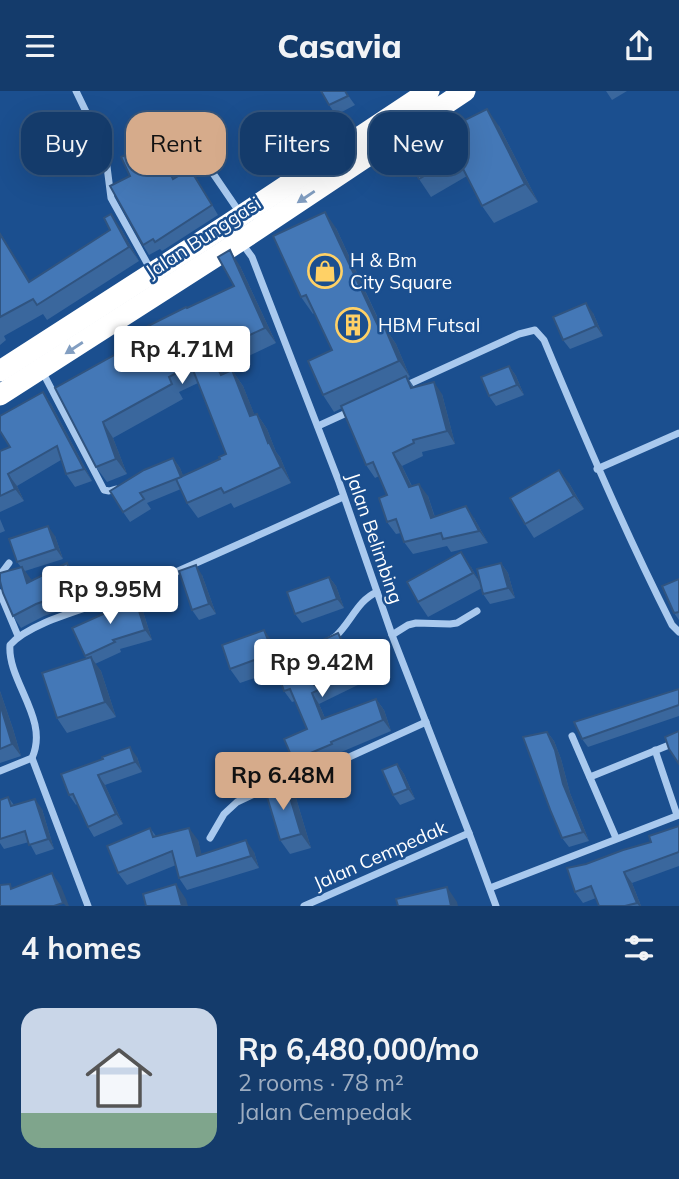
<!DOCTYPE html>
<html lang="en">
<head>
<meta charset="utf-8">
<style>
	body { margin:0; font-family:Mulish,sans-serif; background:#1d4271; color:#f1f3f6; height:100vh; display:flex; flex-direction:column; font-size:26px; white-space:nowrap }
	* { box-sizing:border-box; margin:0 }
	p { font-size:23px; color:#9dadc1 }
	.icon { flex:none; width:38px; height:38px; fill:none; stroke:currentColor; stroke-width:2; stroke-linecap:round; stroke-linejoin:round }
	.map { position:relative; height:815px; overflow:hidden }
	.panel { display:flex; flex-direction:column; background:#143b6b; flex:1 }
	.panel>* { flex:none }
	.top-card { position:absolute; left:21px; top:21px; width:637px; height:63px; display:flex; gap:14px }
	.price { position:absolute; translate:-50% -60px; padding:0 16px; border-radius:7px; background:#fff; color:#222; font-size:23px; line-height:46px; filter:drop-shadow(0 2px 4px #0008) }
	.price::after { content:''; position:absolute; left:50%; top:42px; width:21px; height:16px; margin-left:-10px; background:inherit; clip-path:polygon(0 0,100% 0,50% 100%) }
	.price.on { background:#d6ab8b; color:#111 }
	ul { padding:0; list-style:none }
	li { display:flex; align-items:center; gap:21px; height:175px; padding:0 21px }
	li+li { border-top:2px solid #33557e }
	li span { display:grid; place-items:center; flex:none; width:196px; height:140px; border-radius:21px; color:#555 }
	li>.icon { margin-inline-start:auto }
	span .icon { width:84px; height:84px; fill:#fffc; stroke-width:1 }
	li b { font-size:30px }
	h2 { display:flex; justify-content:space-between; align-items:center; height:84px; padding:0 21px; font-size:30px }
	.pill { padding:0 24px; border-radius:21px; background:#143b6b; box-shadow:0 7px 28px #0002,0 0 0 2px #33557e; font-size:24px; line-height:63px }
	.pill.on { background:#d6ab8b; color:#111 }
	header { display:flex; justify-content:space-between; align-items:center; height:91px; padding:0 21px; background:#143b6b; font-size:32px; font-weight:800 }
	.map>svg:first-child { display:block }
	.lines { fill:none; stroke-linecap:round; stroke-linejoin:round }
	.street { stroke:#a9c9ee; stroke-width:7 }
	.highway { stroke:#fff; stroke-width:21 }
	.wall { fill:#3a679d }
	.shaded-wall { fill:#305480 }
	.building { fill:#4478b7; stroke:#305480; stroke-width:2 }
	.oneway { fill:#829ec1 }
	.labels { text-anchor:middle; stroke-width:5; stroke-linejoin:round; paint-order:stroke }
	.street-label { font-size:19px; fill:#fff; stroke:#1b4f8f }
	.poi-label { font-size:19px; fill:#fff; stroke:#1b4f8f; text-anchor:start }
</style>
</head>
<body>
<header><svg class="icon" aria-label="menu" viewBox="0 0 24 24"><path d="M4 6h16M4 12h16M4 18h16"/></svg>Casavia<svg class="icon" aria-label="share" viewBox="0 0 24 24"><path d="M12 15V3M7 8l5-5 5 5M5 13v7h14v-7"/></svg></header>
<div class="map">
<svg width="679" height="815" viewBox="0 0 679 815">
	<rect width="100%" height="100%" fill="#1b4f8f"/>
	<g class="lines">
		<g class="street">
			<polyline points="76,0 105,60 111,107 152,181"/>
			<polyline points="195,56 240,122"/>
			<polyline points="241,151 252,166 339,391 392,544 469,742 496,815"/>
			<polyline points="41,278 104,399 109,400 116,398"/>
			<path d="M 405,295 L 519,243 L 535,239 L 544,249 C 584,345 625,441 672,534 L 679,541"/>
			<polyline points="318,335 353,319"/>
			<polyline points="597,378 679,342"/>
			<polyline points="0,484 9,472"/>
			<polyline points="0,502 18,545"/>
			<polyline points="392,544 408,534 416,532 450,533 457,532 477,520"/>
			<path d="M 326,597 C 325,588 317,567 320,559 C 322,553 331,549 336,545 C 351,531 358,509 377,501"/>
			<polyline points="572,645 616,747"/>
			<polyline points="655,659 677,724"/>
			<polyline points="32,667 88,815"/>
			<path d="M 0,680 L 32,667 C 50,628 7,590 10,554 C 31,530 91,517 122,504 C 196,473 270,439 343,406"/>
			<polyline points="590,686 679,650"/>
			<polyline points="210,747 224,723 237,711 254,703 323,678 426,631"/>
			<polyline points="490,797 679,724"/>
			<polyline points="304,815 469,742"/>
		</g>
		<g class="highway">
			<polyline points="0,280 227,134 429,0"/>
			<polyline points="0,304 240,150 465,0"/>
		</g>
	</g>
	<g class="wall">
		<polygon points="345,0 355,14 336,24 329,14"/>
		<polygon points="606,0 627,0 612,9"/>
		<polygon points="499,35 538,111 494,132 482,115 467,85 431,106 419,88 435,36 439,41"/>
		<polygon points="142,56 153,74 170,79 175,87 197,88 218,124 162,160 160,158 149,164 143,154 130,85"/>
		<polygon points="336,137 383,238 385,237 396,253 410,286 408,287 414,296 442,303 455,353 422,361 423,365 402,375 412,395 428,405 435,426 474,427 488,452 451,461 447,455 413,463 404,451 401,442 396,443 387,431 387,404 379,385 375,387 366,374 342,317 334,321 323,304 332,259 314,222 313,223 301,206"/>
		<polygon points="121,138 139,170 47,229 43,223 4,245 6,249 0,254 0,142 30,191"/>
		<polygon points="240,175 276,252 221,278 223,283 232,279 243,295 254,323 257,323 267,338 276,361 280,366 291,392 234,417 231,412 198,427 187,412 181,398 147,412 151,418 130,431 123,421 173,367 180,377 183,385 220,368 226,363 198,292 179,301 183,308 113,347 127,383 107,391 96,376 55,297 152,243 187,217 234,195"/>
		<polygon points="593,222 603,245 570,258 563,249"/>
		<polygon points="509,275 516,285 524,304 496,315 489,305"/>
		<polygon points="43,301 51,313 92,390 75,396 66,383 61,369 17,395 24,410 0,421 0,360 10,356"/>
		<polygon points="569,392 584,418 534,447 525,433"/>
		<polygon points="0,428 5,440 0,442"/>
		<polygon points="55,445 63,468 25,480 31,490 67,472 75,484 84,511 44,525 21,537 13,525 21,476 17,471"/>
		<polygon points="501,472 508,482 515,507 490,513 483,503 482,497 428,526 418,511 471,476 480,492"/>
		<polygon points="202,484 216,523 199,529 192,519"/>
		<polygon points="329,486 336,495 344,517 302,532 295,523"/>
		<polygon points="679,488 679,529 674,522"/>
		<polygon points="134,504 141,514 152,549 120,558 121,561 95,573 101,580 116,626 67,642 57,627 86,567 85,565 110,520"/>
		<polygon points="274,553 280,569 306,559 314,570 320,597 321,597 325,594 346,553 364,591 319,613 325,627 376,608 384,619 391,640 339,662 339,664 321,672 300,680 293,669 307,638 295,610 292,611 284,600 277,579 240,592 230,578"/>
		<polygon points="381,571 387,586 370,594 363,584"/>
		<polygon points="679,598 679,625 588,656 582,648"/>
		<polygon points="0,600 13,638 21,665 0,672"/>
		<polygon points="547,641 554,650 561,668 570,702 589,750 569,756 562,747"/>
		<polygon points="137,666 142,681 105,694 123,733 94,746 88,736 77,713 76,714 69,704 61,683"/>
		<polygon points="397,673 404,683 415,708 400,714 393,704"/>
		<polygon points="286,693 296,707 311,757 290,763 280,749"/>
		<polygon points="8,706 14,714 42,718 54,758 36,764 29,751 4,758 0,752 0,709"/>
		<polygon points="679,735 679,775 632,792 641,815 599,815 596,807 583,812 575,801 586,773 651,751"/>
		<polygon points="150,737 156,745 198,749 201,763 254,761 259,777 187,799 179,787 176,774 127,794 118,782"/>
	</g>
	<g class="shaded-wall">
		<polygon points="487,18 499,35 538,111 525,93"/>
		<polygon points="142,56 149,66 158,85 151,75"/>
		<polygon points="325,121 336,137 391,256 380,239"/>
		<polygon points="111,123 121,138 139,170 129,156"/>
		<polygon points="0,142 3,146 40,206 29,191"/>
		<polygon points="230,159 240,175 276,252 265,237"/>
		<polygon points="586,212 593,222 603,245 596,235"/>
		<polygon points="385,237 396,253 410,286 399,270"/>
		<polygon points="210,262 221,278 232,299 221,284"/>
		<polygon points="509,275 516,285 524,304 517,294"/>
		<polygon points="232,279 243,295 261,340 250,325"/>
		<polygon points="434,291 442,303 455,353 447,340"/>
		<polygon points="43,301 51,313 92,390 84,378"/>
		<polygon points="257,323 267,338 276,361 280,366 291,392 281,376 268,352"/>
		<polygon points="103,331 113,347 127,383 116,368"/>
		<polygon points="393,362 402,375 418,409 409,396"/>
		<polygon points="173,367 180,377 188,396 181,386"/>
		<polygon points="559,379 569,392 584,418 574,405"/>
		<polygon points="8,383 17,395 24,410 15,398"/>
		<polygon points="419,393 428,405 439,440 431,427"/>
		<polygon points="466,415 474,427 488,452 479,440"/>
		<polygon points="48,435 55,445 63,468 56,458"/>
		<polygon points="461,461 471,476 483,496 473,482"/>
		<polygon points="67,472 75,484 84,511 76,499"/>
		<polygon points="501,472 508,482 515,507 508,497"/>
		<polygon points="196,474 202,484 216,523 209,513"/>
		<polygon points="22,476 31,488 35,504 27,492"/>
		<polygon points="329,486 336,495 344,517 337,508"/>
		<polygon points="134,504 141,514 152,549 145,539"/>
		<polygon points="264,539 274,553 283,577 273,562"/>
		<polygon points="338,542 346,553 364,591 356,580"/>
		<polygon points="306,559 314,570 320,598 318,599 313,593"/>
		<polygon points="374,561 381,571 387,586 380,576"/>
		<polygon points="91,566 101,580 116,626 105,611"/>
		<polygon points="0,600 13,638 21,665 12,653 0,613"/>
		<polygon points="312,602 319,613 330,639 322,628"/>
		<polygon points="376,608 384,619 391,640 383,629"/>
		<polygon points="547,641 554,650 561,668 570,702 589,750 583,741 563,693"/>
		<polygon points="130,656 137,666 142,681 135,671"/>
		<polygon points="397,673 404,683 415,708 408,698"/>
		<polygon points="98,684 105,694 123,733 116,723"/>
		<polygon points="286,693 296,707 311,757 301,743"/>
		<polygon points="35,708 42,718 54,758 48,748"/>
		<polygon points="189,737 198,749 205,777 197,765"/>
		<polygon points="246,749 254,761 259,777 251,765"/>
		<polygon points="624,781 632,792 641,815 639,815 637,812"/>
		<polygon points="52,782 61,795 69,815 66,815 63,812"/>
		<polygon points="176,793 186,808 188,815 182,815"/>
		<polygon points="447,796 457,811 458,815 451,815"/>
	</g>
	<g class="building">
		<polygon points="321,0 345,0 348,5 329,14"/>
		<polygon points="487,18 525,93 482,115 457,66 419,88 400,56 435,36 439,42"/>
		<polygon points="142,56 151,75 164,69 173,88 190,78 212,114 155,151 153,148 143,154 110,95 130,85 121,66"/>
		<polygon points="325,121 380,239 385,237 399,270 323,304 308,270 332,259 306,204 301,206 273,145"/>
		<polygon points="111,123 129,156 37,214 33,208 0,226 0,143 29,191 110,139 104,127"/>
		<polygon points="230,159 265,237 210,262 221,284 232,279 250,325 257,323 268,352 269,351 281,376 224,402 221,397 187,412 176,388 220,368 219,366 226,363 191,274 169,286 172,293 103,331 116,368 96,376 55,297 152,243 148,235 186,216 187,217 234,195 218,166"/>
		<polygon points="586,212 596,235 563,249 553,226"/>
		<polygon points="509,275 517,294 489,305 481,286"/>
		<polygon points="406,285 411,297 434,291 447,340 413,349 414,352 393,362 409,396 419,393 431,427 466,415 479,440 443,448 441,442 404,451 396,428 387,431 379,407 387,404 373,371 366,374 341,315"/>
		<polygon points="43,301 84,378 66,383 57,355 8,383 15,398 0,405 0,360 10,356 0,340 0,325"/>
		<polygon points="173,367 181,386 140,402 144,408 123,421 110,400 144,379"/>
		<polygon points="559,379 574,405 525,433 510,407"/>
		<polygon points="48,435 56,458 17,471 9,448"/>
		<polygon points="461,461 473,482 418,511 407,491"/>
		<polygon points="67,472 76,499 36,513 13,525 3,502 0,490 0,482 22,476 27,492"/>
		<polygon points="501,472 508,497 483,503 477,478"/>
		<polygon points="196,474 209,513 192,519 179,480"/>
		<polygon points="329,486 337,508 295,523 287,501"/>
		<polygon points="679,488 679,521 674,522 662,495"/>
		<polygon points="134,504 145,539 113,549 115,551 85,565 72,537 110,520 107,512"/>
		<polygon points="264,539 273,562 230,578 222,554"/>
		<polygon points="338,542 356,580 312,602 322,628 376,608 383,629 331,651 332,653 313,661 293,669 284,648 307,638 290,598 284,600 274,571 306,559 313,593 317,596 321,597 325,594 325,590 318,551"/>
		<polygon points="374,561 380,576 363,584 356,569"/>
		<polygon points="91,566 105,611 57,627 42,582"/>
		<polygon points="679,598 679,614 582,648 574,631"/>
		<polygon points="0,613 12,653 0,658"/>
		<polygon points="679,640 679,673 669,658 665,646"/>
		<polygon points="547,641 555,659 563,693 583,741 562,747 551,721 523,646"/>
		<polygon points="130,656 135,671 98,684 116,723 88,736 73,703 69,704 61,683 103,668 102,666"/>
		<polygon points="397,673 408,698 393,704 382,679"/>
		<polygon points="286,693 301,743 280,749 265,699"/>
		<polygon points="8,706 11,715 35,708 48,748 29,754 25,740 0,748 0,709"/>
		<polygon points="679,735 679,761 624,781 637,812 625,815 599,815 591,795 575,801 567,777 586,773 623,759 651,751 649,745"/>
		<polygon points="150,737 153,746 189,737 197,765 246,749 251,765 179,787 172,760 118,782 107,755"/>
		<polygon points="52,782 63,812 54,815 0,815 0,794 10,793 11,798"/>
		<polygon points="176,793 182,815 146,815 143,803"/>
		<polygon points="447,796 451,815 398,815 396,808"/>
	</g>
	<defs><path id="oneway-solid" d="M-6-.8H1V-3.2L6.5 0L1 3.2V.8H-6Z" transform="scale(1.75)"/></defs>
	<g class="oneway">
		<use href="#oneway-solid" transform="translate(306 106) rotate(146)"/>
		<use href="#oneway-solid" transform="translate(74 257) rotate(147)"/>
	</g>
	<defs>
		<g id="shop-ring" transform="scale(1.75)"><circle r="9.5" fill="#1b4f8f" stroke="#ffd166" stroke-width="1.5"/><path d="M-5-2.5h2.3a2.7 3.5 0 0 1 5.4 0H5L5.5 6h-11ZM-1.5-2.5h3a1.5 2.3 0 0 0-3 0Z" fill="#ffd166"/></g>
		<g id="building-ring" transform="scale(1.75)"><circle r="9.5" fill="#1b4f8f" stroke="#ffd166" stroke-width="1.5"/><path d="M-4-6H4V6H1V3H-1V6H-4ZM-2.5-4.3h1.7v1.8h-1.7ZM.8-4.3h1.7v1.8H.8ZM-2.5-1h1.7V.8h-1.7ZM.8-1h1.7V.8H.8Z" fill="#ffd166"/></g>
	</defs>
	<g fill-rule="evenodd">
		<use href="#shop-ring" x="325" y="180"/>
		<use href="#building-ring" x="353" y="234"/>
	</g>
	<g class="labels">
		<g class="street-label">
			<text transform="translate(203 146) rotate(-33)" y="7">Jalan Bunggasi</text>
			<text transform="translate(375 447) rotate(71)" y="7">Jalan Belimbing</text>
			<text transform="translate(380 764) rotate(-24)" y="7">Jalan Cempedak</text>
		</g>
		<g class="poi-label">
			<text x="350" y="176">H &amp; Bm<tspan x="350" dy="22">City Square</tspan></text>
			<text x="378" y="241">HBM Futsal</text>
		</g>
	</g>
</svg>
<b class="price" style="left:182px;top:295px">Rp 4.71M</b>
<b class="price" style="left:110px;top:535px">Rp 9.95M</b>
<b class="price" style="left:322px;top:608px">Rp 9.42M</b>
<b class="price on" style="left:283px;top:721px">Rp 6.48M</b>
<div class="top-card">
<a class="pill">Buy</a>
<a class="pill on">Rent</a>
<a class="pill">Filters</a>
<a class="pill">New</a>
</div>
</div>
<section class="panel">
<h2>4 homes<svg class="icon" aria-label="filters" viewBox="0 0 24 24"><path d="M4 7h16M4 17h16"/><circle cx="9" cy="7" r="2"/><circle cx="15" cy="17" r="2"/></svg></h2>
<ul>
<li><span style="background:linear-gradient(#c9d6e8 75%,#7fa58c 0)"><svg class="icon" aria-label="home" viewBox="0 0 24 24"><path d="M3 11l9-7 9 7M6 9v11h12V9"/></svg></span><div><b>Rp 6,480,000/mo</b><p>2 rooms · 78 m²</p><p>Jalan Cempedak</p></div></li>
</ul>
</section>
</body>
</html>
